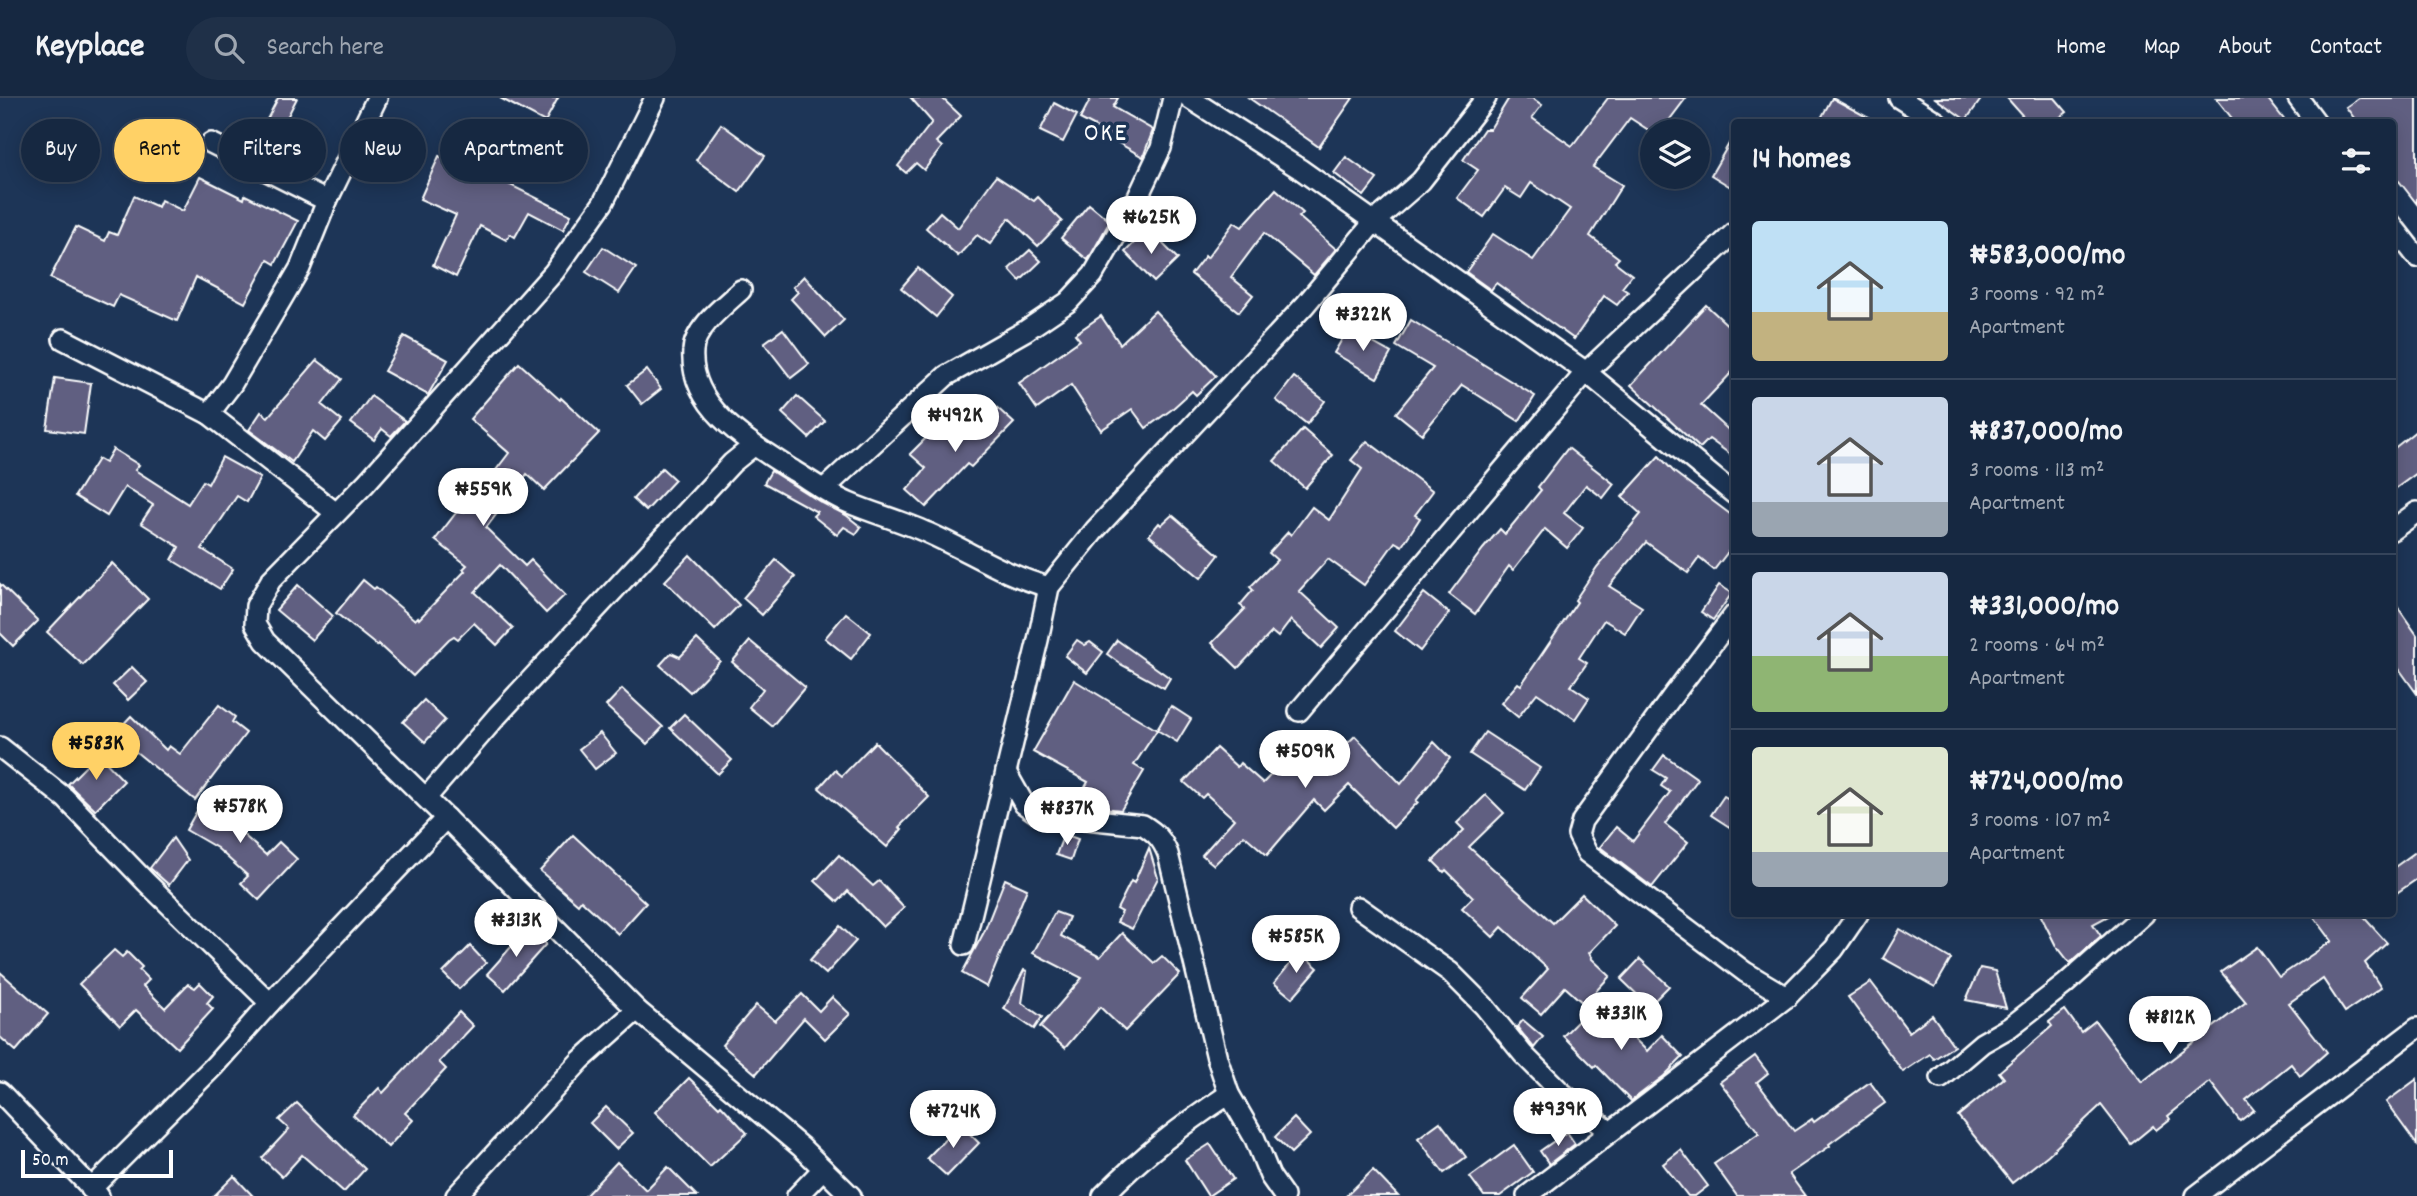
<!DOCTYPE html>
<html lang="en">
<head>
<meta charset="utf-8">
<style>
	body { margin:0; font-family:Dekko,sans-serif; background:#1f3048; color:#f1f3f6; height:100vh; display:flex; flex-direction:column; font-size:26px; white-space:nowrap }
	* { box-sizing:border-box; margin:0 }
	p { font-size:23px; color:#9ea6b1 }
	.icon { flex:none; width:38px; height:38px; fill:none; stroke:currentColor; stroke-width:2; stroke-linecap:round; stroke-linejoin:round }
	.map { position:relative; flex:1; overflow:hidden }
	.side { position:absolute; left:1731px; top:21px; width:665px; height:798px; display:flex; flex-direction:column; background:#162841; border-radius:7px; box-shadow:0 4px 18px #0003,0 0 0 2px #35445a }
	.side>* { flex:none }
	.top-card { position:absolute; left:21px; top:21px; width:665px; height:63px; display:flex; gap:14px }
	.tools { position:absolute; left:1640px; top:21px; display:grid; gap:14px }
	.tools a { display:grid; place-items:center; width:70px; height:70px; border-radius:50%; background:#162841; box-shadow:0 4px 18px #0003,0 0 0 2px #35445a; font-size:35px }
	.scale { position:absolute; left:21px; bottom:18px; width:152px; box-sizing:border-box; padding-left:7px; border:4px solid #fff; border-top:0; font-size:19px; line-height:24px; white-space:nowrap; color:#fff; -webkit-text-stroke:5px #1d3557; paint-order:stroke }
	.price { position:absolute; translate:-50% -60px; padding:0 16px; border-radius:24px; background:#fff; color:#222; font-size:23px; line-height:46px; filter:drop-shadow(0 2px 4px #0008) }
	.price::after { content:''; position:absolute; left:50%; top:42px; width:21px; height:16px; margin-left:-10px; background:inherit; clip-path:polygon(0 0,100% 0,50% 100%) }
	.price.selected { background:#ffd166; color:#111 }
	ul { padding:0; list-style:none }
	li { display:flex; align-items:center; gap:21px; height:175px; padding:0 21px }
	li+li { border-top:2px solid #35445a }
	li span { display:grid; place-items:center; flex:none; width:196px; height:140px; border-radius:7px; color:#555 }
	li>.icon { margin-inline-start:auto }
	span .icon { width:84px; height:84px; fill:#fffc; stroke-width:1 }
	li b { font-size:30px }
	h2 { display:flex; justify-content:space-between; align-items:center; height:84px; padding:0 21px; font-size:30px }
	.pill { padding:0 24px; border-radius:32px; background:#162841; box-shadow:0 4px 18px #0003,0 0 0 2px #35445a; font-size:24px; line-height:63px }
	.pill.selected { background:#ffd166; color:#111 }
	header { display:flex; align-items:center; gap:42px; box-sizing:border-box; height:98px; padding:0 35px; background:#162841; border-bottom:2px solid #35445a }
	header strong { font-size:33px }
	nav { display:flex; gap:38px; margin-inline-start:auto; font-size:24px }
	.search { width:490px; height:63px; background:#1f3048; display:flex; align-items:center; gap:18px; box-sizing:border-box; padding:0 24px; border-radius:38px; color:#9ea6b1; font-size:26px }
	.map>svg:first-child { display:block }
	.building { fill:#615f81; stroke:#fff; stroke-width:2 }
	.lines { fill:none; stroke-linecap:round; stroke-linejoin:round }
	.street-casing { stroke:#fff; stroke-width:24 }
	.street { stroke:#1d3557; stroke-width:19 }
	.labels { text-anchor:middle; stroke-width:7; stroke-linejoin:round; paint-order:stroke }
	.quarter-label { font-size:26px; letter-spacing:2px; fill:#fff; stroke:#1d3557 }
</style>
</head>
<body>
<header>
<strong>Keyplace</strong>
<div class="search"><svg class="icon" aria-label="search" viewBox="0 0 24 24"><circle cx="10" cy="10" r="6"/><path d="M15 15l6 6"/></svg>Search here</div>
<nav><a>Home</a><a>Map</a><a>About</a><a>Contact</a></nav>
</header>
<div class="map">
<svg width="2417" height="1098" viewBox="0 0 2417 1098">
	<rect width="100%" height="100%" fill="#1d3557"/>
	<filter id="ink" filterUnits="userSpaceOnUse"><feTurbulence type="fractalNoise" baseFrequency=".0143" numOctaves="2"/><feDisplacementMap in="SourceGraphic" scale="14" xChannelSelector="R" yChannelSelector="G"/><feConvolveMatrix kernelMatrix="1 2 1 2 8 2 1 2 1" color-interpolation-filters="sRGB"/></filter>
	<g filter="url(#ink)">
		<g class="building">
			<polygon points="278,0 297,0 276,41 261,33"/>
			<polygon points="500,0 558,0 545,24"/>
			<polygon points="911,0 942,0 961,18 936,44 942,49 924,72 916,65 906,75 898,68 932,24"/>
			<polygon points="1091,0 1118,0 1113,9 1153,32 1143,59 1103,36 1105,34 1080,21"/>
			<polygon points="1249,0 1353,0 1319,49"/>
			<polygon points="1509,0 1532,0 1542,7 1532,20 1572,48 1608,0 1686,0 1661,33 1650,33 1630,20 1593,69 1622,87 1590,138 1619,160 1615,164 1632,177 1622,190 1628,194 1617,207 1604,198 1574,241 1496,185 1491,192 1466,174 1493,136 1533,162 1570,111 1531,85 1521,100 1505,90 1484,119 1457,100 1478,72 1463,62 1484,31 1490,31"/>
			<polygon points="1832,0 1876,24 1819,24"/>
			<polygon points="1935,0 1982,0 1966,22"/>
			<polygon points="2007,0 2055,0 2067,14 2054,24 2028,24"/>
			<polygon points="2216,0 2267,0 2286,24 2235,24"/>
			<polygon points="2359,0 2417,0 2417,106 2399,83 2392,88 2392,24 2357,24 2346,9"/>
			<polygon points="1054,5 1077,17 1063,44 1040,33"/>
			<polygon points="721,26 765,58 739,94 696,62"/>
			<polygon points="1734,37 1734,91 1711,77"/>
			<polygon points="439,58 476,75 478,71 571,117 563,132 529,114 515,139 510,136 506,142 480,128 456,179 433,167 456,117 420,101"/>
			<polygon points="1346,59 1377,81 1364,98 1334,75"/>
			<polygon points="996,78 1034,103 1038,99 1062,123 1038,148 1009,120 990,146 977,137 958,158 926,130 940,114 958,130"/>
			<polygon points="200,79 244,101 245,97 298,123 275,166 268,162 245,205 196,179 177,223 119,197 113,209 50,180 76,129 105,143 109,134 117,137 134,98 158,109 161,102 183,113"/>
			<polygon points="1276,91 1303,115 1299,119 1336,151 1314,177 1264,135 1231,179 1253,197 1239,214 1191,176 1205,158 1207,160 1234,124 1242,129"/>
			<polygon points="1089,106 1110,123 1088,162 1061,140"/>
			<polygon points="1148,131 1178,161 1154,184 1125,154"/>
			<polygon points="603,149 636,170 619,195 586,174"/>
			<polygon points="1030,152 1041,163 1020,183 1009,171"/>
			<polygon points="918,170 952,199 936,219 901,190"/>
			<polygon points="804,178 844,222 826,239 791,201 798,194 793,189"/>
			<polygon points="1706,207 1734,233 1734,272 1701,307 1734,337 1734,359 1709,341 1700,350 1631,287"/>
			<polygon points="1155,213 1216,278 1196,297 1192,293 1171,312 1146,330 1132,311 1101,332 1071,287 1037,311 1019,285 1080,242 1075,236 1101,218 1120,246"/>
			<polygon points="1411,222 1535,298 1519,323 1462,287 1422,336 1396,315 1433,270 1396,248"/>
			<polygon points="783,231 809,266 791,280 764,245"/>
			<polygon points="1348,231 1391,255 1377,280 1334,255"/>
			<polygon points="404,238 448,262 428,297 384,273"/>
			<polygon points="317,262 342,281 322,307 342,323 325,343 313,333 292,364 249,332 261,314 268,319"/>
			<polygon points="519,265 560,302 561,300 599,335 544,392 527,376 486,430 525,468 531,462 565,497 546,515 500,467 475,494 513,530 497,547 474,525 458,541 454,538 449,541 413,578 378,546 377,548 336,515 363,482 374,491 376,489 415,522 418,519 419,521 465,473 463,471 467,467 435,442 459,411 464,414 509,355 470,321"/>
			<polygon points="647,272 661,291 642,306 627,287"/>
			<polygon points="1294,279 1325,303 1307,326 1276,302"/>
			<polygon points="55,280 91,285 84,336 47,331"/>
			<polygon points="371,298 405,323 391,338 382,331 374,342 351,325"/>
			<polygon points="797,298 825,323 809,340 782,315"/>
			<polygon points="994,307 1014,325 971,369 967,366 926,409 907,392 926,370 910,356 931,335 937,341 951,327 964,340"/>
			<polygon points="1303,331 1333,357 1305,390 1274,363"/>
			<polygon points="2417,332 2417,375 2392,393 2392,352"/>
			<polygon points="1367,343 1433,393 1415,417 1420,420 1402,448 1395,444 1364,487 1328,461 1299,493 1339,530 1321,550 1291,522 1278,539 1272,534 1238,570 1212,545 1245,511 1240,507 1253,492 1250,489 1277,462 1269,455 1288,434 1291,437 1312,409 1329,422 1362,371 1351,362"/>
			<polygon points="1568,350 1614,386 1603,400 1586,387 1564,415 1583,430 1567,450 1545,431 1513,472 1509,468 1475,516 1449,496 1483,451 1500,431 1505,436 1541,392 1538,389"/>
			<polygon points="113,351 139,367 135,372 188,406 203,383 208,386 222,359 260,380 247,404 237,398 202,451 233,471 220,491 172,462 179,449 141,425 153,407 125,389 107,418 75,398 98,361 105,365"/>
			<polygon points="1659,358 1674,374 1734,419 1734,446 1714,472 1699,460 1688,475 1646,444 1609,488 1642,509 1625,535 1604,522 1579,560 1587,565 1571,588 1589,600 1575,621 1537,595 1518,619 1501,605 1518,585 1521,587 1577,504 1575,502 1597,469 1641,416 1622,399"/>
			<polygon points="662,370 675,382 646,413 633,401"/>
			<polygon points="771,373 822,405 846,417 861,429 856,436 844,429 837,437 813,418 817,414 764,385"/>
			<polygon points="1172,417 1219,457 1201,480 1149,437 1159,425 1161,427"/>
			<polygon points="690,457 739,507 715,532 665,483"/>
			<polygon points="776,462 795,479 762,517 743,500"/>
			<polygon points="112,465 148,501 83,567 47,534"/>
			<polygon points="0,486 38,523 13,548 0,535"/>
			<polygon points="298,487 333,518 312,542 276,512"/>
			<polygon points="1719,487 1732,495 1713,522 1701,514"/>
			<polygon points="1424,495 1449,515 1420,553 1395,533"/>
			<polygon points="2392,501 2417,537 2417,596 2392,561"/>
			<polygon points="846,515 871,535 851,561 825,540"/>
			<polygon points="697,541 720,563 690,594 660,567 671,555 680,559"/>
			<polygon points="1077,542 1085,547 1090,544 1103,554 1087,575 1065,558"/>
			<polygon points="1117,542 1170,580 1164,590 1122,567 1107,556"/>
			<polygon points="750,543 805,589 772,628 749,609 763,591 732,564"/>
			<polygon points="132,569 147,584 128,602 113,587"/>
			<polygon points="1074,582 1157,632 1134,667 1144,673 1121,712 1103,710 1080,698 1088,684 1033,654"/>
			<polygon points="622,591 663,629 647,646 606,608"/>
			<polygon points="424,602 445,622 425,644 403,624"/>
			<polygon points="219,607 235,619 232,624 246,635 195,702 114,636 131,618 166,652 169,648 180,656"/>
			<polygon points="1171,608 1191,621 1177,644 1157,632"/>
			<polygon points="684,616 732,662 718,676 670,630"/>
			<polygon points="1485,634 1540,670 1525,692 1470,656"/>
			<polygon points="600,635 616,655 595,671 579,651"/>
			<polygon points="1297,636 1327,665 1355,638 1401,686 1434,644 1450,660 1416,703 1418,704 1393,730 1349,687 1324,712 1314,702 1267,757 1244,737 1214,767 1202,757 1234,721 1206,696 1202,700 1184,684 1216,650 1237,669 1240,665 1263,685 1284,663 1273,652 1286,639 1290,643"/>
			<polygon points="875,644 929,699 899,729 902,731 887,749 819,690 835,672 842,678"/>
			<polygon points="98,656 124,683 95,712 68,686"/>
			<polygon points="1664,657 1698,681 1665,726 1688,744 1652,789 1600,749 1616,729 1633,743 1670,694 1661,688 1666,680 1653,672"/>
			<polygon points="207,695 245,717 237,731 266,757 279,744 297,761 259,802 241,785 248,778 217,750 186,732"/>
			<polygon points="1486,697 1504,715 1469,749 1553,825 1582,796 1615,828 1589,855 1592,859 1591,860 1610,878 1584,906 1565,889 1541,916 1522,900 1548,871 1502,829 1493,839 1462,810 1473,799 1446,772 1444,774 1433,763 1464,732 1457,725"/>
			<polygon points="1724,698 1734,704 1734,732 1711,717"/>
			<polygon points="1064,736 1078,741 1071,762 1056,757"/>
			<polygon points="573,737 646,805 618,836 581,802 578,806 540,773"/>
			<polygon points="173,740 188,762 169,787 150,770"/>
			<polygon points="1149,750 1158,780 1132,831 1117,824 1122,814 1117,811 1131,783 1134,785"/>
			<polygon points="2417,753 2417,781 2392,798 2392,771"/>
			<polygon points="839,757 873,788 879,783 904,810 883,829 848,793 838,804 815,783"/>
			<polygon points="1005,781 1027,791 987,889 962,875 984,834"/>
			<polygon points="1055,814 1069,819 1061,838 1100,859 1122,835 1154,865 1162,858 1180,876 1125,933 1100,909 1065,950 1040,929 1082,880 1033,855"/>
			<polygon points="2040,816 2112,816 2093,826 2101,838 2070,865 2059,851 2058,852"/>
			<polygon points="2312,816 2361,816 2387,845 2365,865 2381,890 2345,914 2323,881 2289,905 2327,954 2300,978 2291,966 2246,1002 2254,1012 2240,1023 2210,984 2168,1018 2170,1021 2156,1032 2153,1028 2131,1046 2101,1007 2048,1057 2012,1085 1958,1018 2004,980 1999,974 2052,928 2049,924 2065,912 2081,934 2095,923 2142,984 2246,904 2221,874 2257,849 2279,879 2332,843"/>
			<polygon points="840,828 856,843 826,876 810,862"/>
			<polygon points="528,830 546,846 505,892 487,876"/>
			<polygon points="1900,831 1951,861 1935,889 1883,860"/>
			<polygon points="470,848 486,865 459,891 443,875"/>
			<polygon points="114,852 122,859 127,854 142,869 139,872 149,882 143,888 165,910 188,886 195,890 200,885 213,898 207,905 213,911 177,950 136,912 120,928 79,886"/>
			<polygon points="1300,854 1318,870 1292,900 1274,885"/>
			<polygon points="1640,861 1669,888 1649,908 1621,881"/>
			<polygon points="1980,870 1995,873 2006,910 1966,902"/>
			<polygon points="1024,872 1027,873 1022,905 1042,919 1034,931 1004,911"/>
			<polygon points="0,874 48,916 16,953 0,939"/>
			<polygon points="1871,884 1909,934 1932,917 1954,948 1934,961 1930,956 1903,974 1848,899"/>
			<polygon points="802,896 819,913 832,899 850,916 825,941 804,920 756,976 722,947 756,907 775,923"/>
			<polygon points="1597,904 1647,953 1662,937 1683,959 1664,978 1631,1003 1596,967 1594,969 1563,938"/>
			<polygon points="459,914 473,928 439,964 446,971 405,1015 413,1022 388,1049 353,1017 379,990 383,995"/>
			<polygon points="1523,922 1543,939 1534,950 1517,929"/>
			<polygon points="1755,958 1768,975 1757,984 1794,1033 1812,1021 1814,1024 1870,984 1885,1005 1829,1046 1830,1048 1789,1076 1805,1098 1737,1098 1714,1066 1759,1035 1720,984"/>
			<polygon points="689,980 719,1009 721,1007 747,1035 710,1069 655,1014"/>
			<polygon points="2417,981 2417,1047 2386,1004"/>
			<polygon points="297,1005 365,1071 344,1094 302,1057 282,1079 262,1060 289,1031 279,1022"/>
			<polygon points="606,1009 633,1035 616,1051 590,1025"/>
			<polygon points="1294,1020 1310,1037 1291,1055 1275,1039"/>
			<polygon points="1440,1024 1466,1059 1444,1075 1418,1040"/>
			<polygon points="960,1026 979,1045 947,1078 927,1060"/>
			<polygon points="1567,1034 1575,1046 1549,1066 1540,1053"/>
			<polygon points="1210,1046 1233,1081 1208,1098 1185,1062"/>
			<polygon points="1514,1047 1533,1074 1500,1098 1484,1098 1470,1079"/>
			<polygon points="1681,1052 1708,1088 1695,1098 1688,1098 1663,1066"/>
			<polygon points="617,1064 646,1092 668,1069 697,1098 585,1098"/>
			<polygon points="1373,1072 1398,1098 1346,1098"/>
			<polygon points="234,1078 253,1098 214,1098"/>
		</g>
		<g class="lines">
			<g class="street-casing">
				<g id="street">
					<polyline points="655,0 603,105 554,174 366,385 271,482 256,508 255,526 265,543 446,720 637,912 801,1049 851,1098"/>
					<polyline points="1189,0 1300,71 1586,274 1734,396"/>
					<polyline points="1899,0 1937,24"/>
					<polyline points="2298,0 2316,24"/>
					<polyline points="211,45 327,103"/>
					<polyline points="2392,127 2417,159"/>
					<path d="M 741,192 C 725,207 694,230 693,253 C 689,311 752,346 794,373 C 812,384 830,397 849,405 C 875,416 902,423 928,435 C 971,454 1003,477 1049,489"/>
					<polyline points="63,241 209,316"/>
					<polyline points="824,391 946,278 1025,233 1068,204 1093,177 1136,103 1161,50 1173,0"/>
					<polyline points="336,415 209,316 232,286 300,170 327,103 377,0"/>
					<polyline points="2392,432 2417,414"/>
					<polyline points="1734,517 1671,600 1582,723 1578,737 1587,755 1745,874 1787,899"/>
					<polyline points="1299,613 1586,274 1734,135"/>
					<polyline points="0,649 65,700 146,784 270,905"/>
					<path d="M 1006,674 L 1024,706 L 1038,716 L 1143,727 C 1156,735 1162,741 1168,756 L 1217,960 L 1229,996 L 1255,1041 L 1270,1078 L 1284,1098"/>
					<polyline points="426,700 497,618 732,365 753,348"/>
					<polyline points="1358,809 1450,874 1484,908 1523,956 1560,993 1610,1034"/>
					<polyline points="964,847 1038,542 1049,489 1095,432 1305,207 1374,124 1421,83 1486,0"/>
					<polyline points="1941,980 1982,945 2010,929 2064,887 2144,816"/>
					<polyline points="0,994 99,1098"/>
					<polyline points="91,1091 214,968 270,905 446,720"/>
					<polyline points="456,1098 581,962 637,912"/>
					<polyline points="797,1098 823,1071"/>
					<path d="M 1103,1098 C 1143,1057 1181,1028 1229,996"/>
					<polyline points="1527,1098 1787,899 1834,851 1858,816"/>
					<polyline points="2196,1098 2417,930"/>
				</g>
			</g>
			<use href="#street" class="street"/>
		</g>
	</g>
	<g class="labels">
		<g class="quarter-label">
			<text x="1106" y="42">OKE</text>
		</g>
	</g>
</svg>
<div class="tools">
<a><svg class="icon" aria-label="layers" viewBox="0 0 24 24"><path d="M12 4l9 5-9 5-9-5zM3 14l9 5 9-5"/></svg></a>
</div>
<div class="scale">50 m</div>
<b class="price" style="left:1151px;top:158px">₦625K</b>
<b class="price" style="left:1363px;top:255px">₦322K</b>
<b class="price" style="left:955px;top:356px">₦492K</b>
<b class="price" style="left:483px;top:430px">₦559K</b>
<b class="price selected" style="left:96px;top:684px">₦583K</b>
<b class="price" style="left:1305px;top:692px">₦509K</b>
<b class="price" style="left:240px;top:747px">₦578K</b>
<b class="price" style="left:1067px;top:749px">₦837K</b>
<b class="price" style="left:516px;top:861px">₦313K</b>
<b class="price" style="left:1296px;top:877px">₦585K</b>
<b class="price" style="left:1621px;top:954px">₦331K</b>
<b class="price" style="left:2170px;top:958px">₦812K</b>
<b class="price" style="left:1558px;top:1050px">₦939K</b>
<b class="price" style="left:953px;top:1052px">₦724K</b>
<div class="top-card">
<a class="pill">Buy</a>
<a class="pill selected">Rent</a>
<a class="pill">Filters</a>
<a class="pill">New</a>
<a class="pill">Apartment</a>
</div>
<section class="side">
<h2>14 homes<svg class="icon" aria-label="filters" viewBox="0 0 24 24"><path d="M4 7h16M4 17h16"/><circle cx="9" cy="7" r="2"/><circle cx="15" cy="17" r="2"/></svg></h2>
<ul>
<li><span style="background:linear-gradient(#bfe0f5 65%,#c2b280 0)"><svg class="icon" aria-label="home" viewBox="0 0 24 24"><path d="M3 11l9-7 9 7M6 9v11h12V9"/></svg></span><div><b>₦583,000/mo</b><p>3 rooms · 92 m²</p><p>Apartment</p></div></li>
<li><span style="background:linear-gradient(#c9d6e8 75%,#9aa5b1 0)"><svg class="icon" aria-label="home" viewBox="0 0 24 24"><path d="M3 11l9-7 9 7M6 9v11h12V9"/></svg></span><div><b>₦837,000/mo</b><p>3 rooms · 113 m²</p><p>Apartment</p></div></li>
<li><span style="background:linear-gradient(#c9d6e8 60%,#8fb573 0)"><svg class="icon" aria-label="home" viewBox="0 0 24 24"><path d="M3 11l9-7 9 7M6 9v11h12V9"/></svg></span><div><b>₦331,000/mo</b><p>2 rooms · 64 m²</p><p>Apartment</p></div></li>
<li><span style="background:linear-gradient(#dfe7d0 75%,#9aa5b1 0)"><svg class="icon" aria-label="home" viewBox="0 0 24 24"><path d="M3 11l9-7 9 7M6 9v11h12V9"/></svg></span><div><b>₦724,000/mo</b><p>3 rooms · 107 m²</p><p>Apartment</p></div></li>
</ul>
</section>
</div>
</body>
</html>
